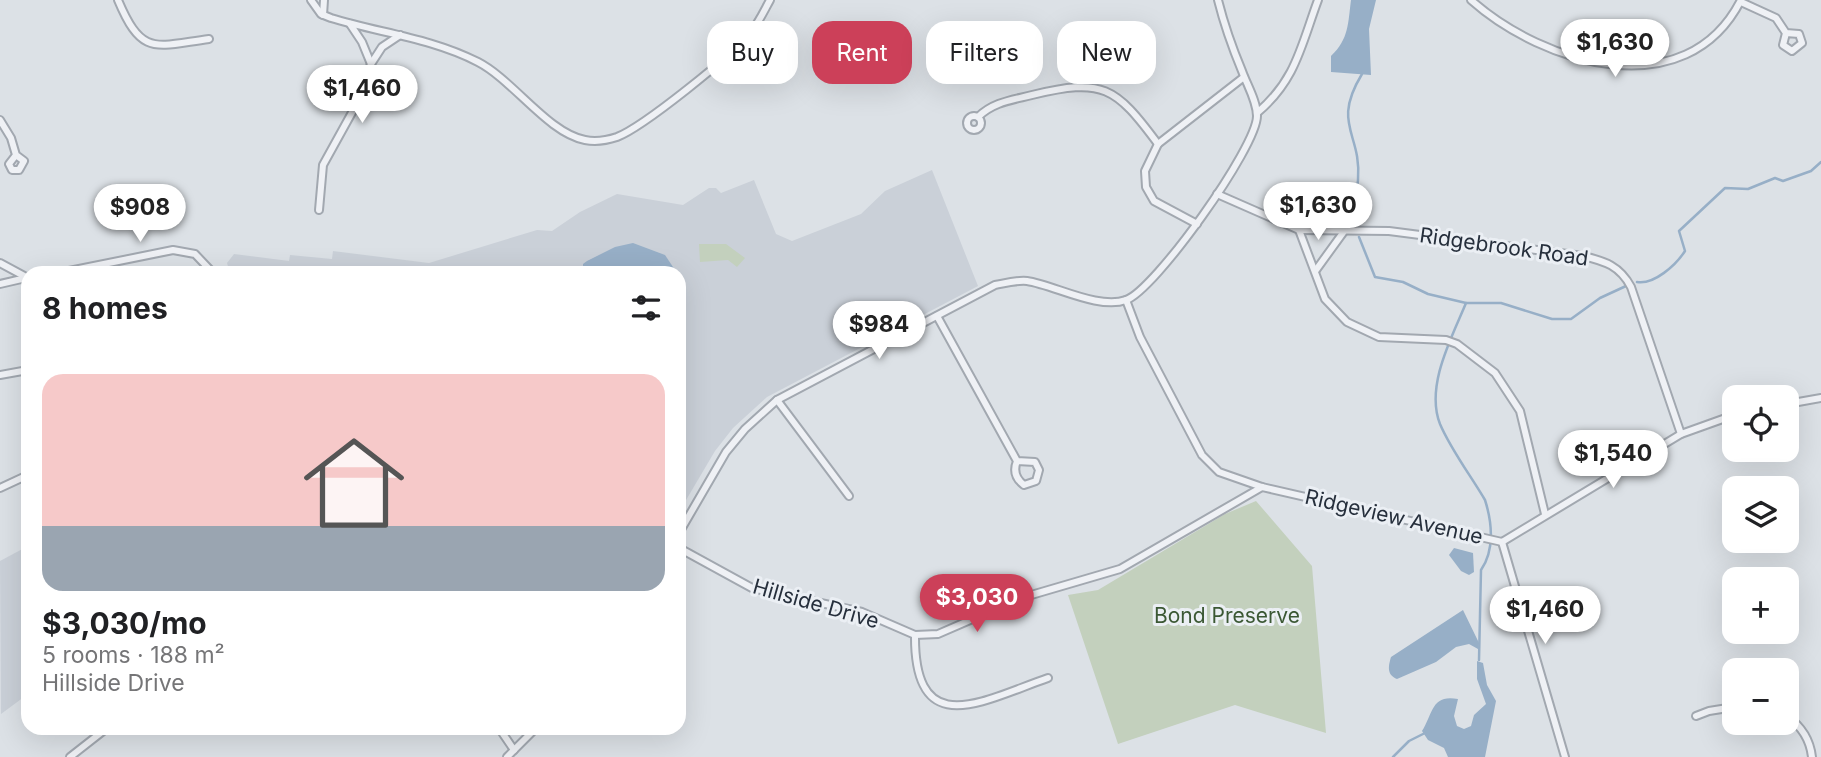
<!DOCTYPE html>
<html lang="en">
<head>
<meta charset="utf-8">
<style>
	body { margin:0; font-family:Inter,sans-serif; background:#f6f6f6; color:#202124; height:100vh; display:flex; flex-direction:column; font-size:26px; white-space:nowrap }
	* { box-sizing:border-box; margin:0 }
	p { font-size:23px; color:#757577 }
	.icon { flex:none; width:38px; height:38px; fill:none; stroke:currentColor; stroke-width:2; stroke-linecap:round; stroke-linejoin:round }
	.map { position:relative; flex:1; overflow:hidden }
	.sheet { position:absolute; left:21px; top:266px; width:665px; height:469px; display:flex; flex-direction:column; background:#fff; border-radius:21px; box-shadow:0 7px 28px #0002 }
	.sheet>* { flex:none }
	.guide { position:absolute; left:707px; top:21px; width:665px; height:63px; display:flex; gap:14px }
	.controls { position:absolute; left:1722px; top:385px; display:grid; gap:14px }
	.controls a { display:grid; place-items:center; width:77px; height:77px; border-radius:14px; background:#fff; box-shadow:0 7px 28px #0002; font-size:35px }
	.price { position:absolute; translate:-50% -60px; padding:0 16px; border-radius:24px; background:#fff; color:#222; font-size:23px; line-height:46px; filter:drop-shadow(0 2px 4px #0008) }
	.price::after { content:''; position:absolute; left:50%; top:42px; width:21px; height:16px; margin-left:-10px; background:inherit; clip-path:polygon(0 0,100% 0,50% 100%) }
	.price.on { background:#cc4059; color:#fff }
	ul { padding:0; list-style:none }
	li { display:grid; align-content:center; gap:14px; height:371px; padding:0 21px }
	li+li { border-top:2px solid #e0e0e0 }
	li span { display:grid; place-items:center; height:217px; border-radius:21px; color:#555 }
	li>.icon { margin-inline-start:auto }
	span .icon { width:126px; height:126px; fill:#fffc; stroke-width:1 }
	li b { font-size:30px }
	h2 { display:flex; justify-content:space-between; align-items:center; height:84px; padding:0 21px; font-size:30px }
	.pill { padding:0 24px; border-radius:21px; background:#fff; box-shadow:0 7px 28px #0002; font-size:24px; line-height:63px }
	.pill.on { background:#cc4059; color:#fff }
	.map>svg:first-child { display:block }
	.built { fill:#cad0d8 }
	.green { fill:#c3d0bd }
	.water { fill:#97afc7 }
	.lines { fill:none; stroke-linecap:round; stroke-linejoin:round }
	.stream { stroke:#97afc7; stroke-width:2.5 }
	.minor-casing { stroke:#a2a8b0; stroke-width:10 }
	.minor { stroke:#eff1f5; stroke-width:6 }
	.labels { text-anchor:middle; stroke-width:6; stroke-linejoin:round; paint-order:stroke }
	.street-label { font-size:21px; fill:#262f3c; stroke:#ebeff4 }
	.park-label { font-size:21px; fill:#3b5834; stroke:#ebeff4 }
</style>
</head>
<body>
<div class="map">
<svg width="1821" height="757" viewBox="0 0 1821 757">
	<rect width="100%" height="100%" fill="#dce1e6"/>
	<g class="built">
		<polygon points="932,170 978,286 767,397 733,428 715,451 679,512 679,273 230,273 227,263 234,254 289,261 290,255 332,259 333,251 429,263 537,230 552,231 580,212 617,194 683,205 709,188 716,188 721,193 754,180 776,234 792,241 861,214 885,191"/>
		<polygon points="28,546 28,694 1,714 0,561"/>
	</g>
	<g class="green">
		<polygon points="699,244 726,244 745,258 737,267 728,260 700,262"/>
		<polygon points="1256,501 1312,566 1326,733 1235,705 1118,744 1068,595 1098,590 1225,514"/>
	</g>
	<g class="water">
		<path d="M 1351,0 L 1376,0 L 1369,29 L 1371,75 L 1331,72 L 1331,56 C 1349,39 1348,23 1351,0 Z"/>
		<polygon points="633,243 665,255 677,273 583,273 583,264 587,261 615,247"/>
		<polygon points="1454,548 1473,553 1474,572 1469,575 1461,571 1449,555"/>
		<path d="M 1463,610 L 1479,643 L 1478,649 L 1469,644 L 1456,647 L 1436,662 L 1397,679 C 1387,675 1388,667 1391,657 Z"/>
		<path d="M 1477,661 L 1483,663 L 1487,685 L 1496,701 L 1485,757 L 1448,757 L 1444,748 L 1428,740 L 1422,731 C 1433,714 1431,694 1458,699 L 1454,716 L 1457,726 L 1464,729 L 1471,726 L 1474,715 L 1486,704 L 1477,679 Z"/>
	</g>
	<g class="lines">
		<g class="stream">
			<path d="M 1353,223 C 1352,208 1357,194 1358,180 C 1362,133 1331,125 1362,74"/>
			<polyline points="1359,237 1375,277 1403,282 1428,294 1466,303 1501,303 1552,319 1571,319 1600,298 1626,286"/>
			<path d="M 1637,282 C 1654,285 1676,265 1685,251 L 1679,231 L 1725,188 L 1748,189 L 1775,178 L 1783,181 L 1811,171 L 1821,162"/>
			<path d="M 1466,303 C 1452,337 1425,386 1440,424 C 1451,450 1471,476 1485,500 C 1492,522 1495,550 1481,570 L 1479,660"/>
			<polyline points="1393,757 1409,741 1425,733"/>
		</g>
		<g class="minor-casing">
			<g id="minor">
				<path d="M 118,0 C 142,57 155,46 209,39"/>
				<path d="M 311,0 L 321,14 L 331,18 C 380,33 431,38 478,62 C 513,80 548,133 585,140 C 595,142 608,140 617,137 C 643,127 733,55 751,32 C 759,22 764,11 770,0"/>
				<path d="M 1471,0 C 1543,64 1686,108 1741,0"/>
				<polyline points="1741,2 1776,18 1786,33 1783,45 1792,51 1802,43 1799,34 1786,33"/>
				<polyline points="323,15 324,0"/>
				<polyline points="350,24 362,42 371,64"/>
				<path d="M 1257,113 C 1296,80 1301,46 1318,0"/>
				<circle cx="974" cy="123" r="7"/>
				<path d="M 978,117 C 993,102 1012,100 1032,95 C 1103,78 1115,86 1158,144"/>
				<polyline points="0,120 11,138 16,155 24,161 19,170 12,170 9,164 16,155"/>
				<path d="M 1217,194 L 1299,230 L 1389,231 L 1583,256 C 1605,261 1620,266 1631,287 L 1681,434"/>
				<polyline points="319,210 323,165 360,98 371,64 382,47 400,35"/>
				<polyline points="1197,224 1154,201 1146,187 1145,171 1158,144 1244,77"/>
				<polyline points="1299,230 1325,299 1347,322 1379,337 1446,340 1457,344 1495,373 1520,411 1545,514"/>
				<polyline points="0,263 26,277"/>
				<polyline points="1316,270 1345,230"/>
				<polyline points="59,273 173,250 195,254 213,273"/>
				<polyline points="0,284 26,278"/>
				<polyline points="1126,300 1140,337 1202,455 1219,472 1262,487 1502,542 1681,434 1734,415"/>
				<path d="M 937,316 L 1017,461 C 1013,471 1016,479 1024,485 L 1036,481 L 1039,470 L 1035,462 L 1017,461"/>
				<polyline points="0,375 28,370"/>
				<polyline points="777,400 849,496"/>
				<polyline points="1787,404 1821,398"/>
				<polyline points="0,488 28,475"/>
				<path d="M 679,533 L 726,452 L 745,429 L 777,400 L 995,285 C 1006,283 1016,280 1027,281 C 1054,285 1099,310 1126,300 C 1155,290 1257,147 1257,116 C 1257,101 1247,85 1242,71 C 1232,47 1224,24 1218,0"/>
				<polyline points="1502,542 1565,757"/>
				<polyline points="679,548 752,588 862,612 915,635 938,634 1021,598 1120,569 1262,487"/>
				<path d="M 915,635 C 914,743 984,700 1048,678"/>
				<polyline points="1696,716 1709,711 1734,707"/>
				<path d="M 1787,716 C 1801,726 1810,739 1812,757"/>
				<polyline points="499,728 514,750"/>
				<polyline points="70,757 107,728"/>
				<polyline points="507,757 536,728"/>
			</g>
		</g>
		<use href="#minor" class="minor"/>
	</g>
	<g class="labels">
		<g class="street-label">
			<text transform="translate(1504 247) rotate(8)" y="7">Ridgebrook Road</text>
			<text transform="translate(1394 517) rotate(13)" y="7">Ridgeview Avenue</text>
			<text transform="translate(816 604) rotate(16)" y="7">Hillside Drive</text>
		</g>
		<g class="park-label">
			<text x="1227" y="623">Bond Preserve</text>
		</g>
	</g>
</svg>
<div class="controls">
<a><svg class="icon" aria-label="locate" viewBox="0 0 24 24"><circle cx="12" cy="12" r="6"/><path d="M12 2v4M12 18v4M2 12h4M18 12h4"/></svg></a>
<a><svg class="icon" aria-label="layers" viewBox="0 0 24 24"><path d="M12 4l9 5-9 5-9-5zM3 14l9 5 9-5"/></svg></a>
<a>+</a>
<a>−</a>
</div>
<b class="price" style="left:1615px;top:79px">$1,630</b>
<b class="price" style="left:362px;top:125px">$1,460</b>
<b class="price" style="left:1318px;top:242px">$1,630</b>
<b class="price" style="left:140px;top:244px">$908</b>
<b class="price" style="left:879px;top:361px">$984</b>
<b class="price" style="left:1613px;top:490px">$1,540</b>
<b class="price on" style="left:977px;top:634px">$3,030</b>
<b class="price" style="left:1545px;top:646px">$1,460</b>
<div class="guide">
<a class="pill">Buy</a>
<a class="pill on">Rent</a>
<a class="pill">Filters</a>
<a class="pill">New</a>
</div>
<section class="sheet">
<h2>8 homes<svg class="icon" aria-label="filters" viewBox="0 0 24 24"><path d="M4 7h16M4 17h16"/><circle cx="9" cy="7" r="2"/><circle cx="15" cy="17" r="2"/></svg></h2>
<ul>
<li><span style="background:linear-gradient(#f6c9c9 70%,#9aa5b1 0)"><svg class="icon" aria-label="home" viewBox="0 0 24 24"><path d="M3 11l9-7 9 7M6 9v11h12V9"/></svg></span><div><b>$3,030/mo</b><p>5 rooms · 188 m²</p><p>Hillside Drive</p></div></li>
</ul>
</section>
</div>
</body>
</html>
